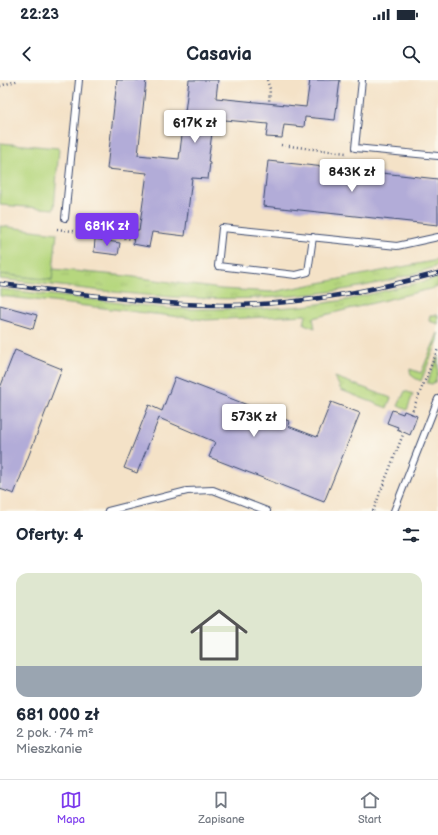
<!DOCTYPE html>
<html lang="pl">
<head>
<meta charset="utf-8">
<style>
	body { margin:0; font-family:"Balsamiq Sans",sans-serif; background:#f2f2f3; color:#1f2937; height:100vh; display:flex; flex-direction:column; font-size:15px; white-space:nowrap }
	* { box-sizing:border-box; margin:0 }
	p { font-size:13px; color:#747a83 }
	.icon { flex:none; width:22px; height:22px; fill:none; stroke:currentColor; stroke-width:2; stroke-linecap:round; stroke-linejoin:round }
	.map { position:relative; height:431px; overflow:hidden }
	.drawer { display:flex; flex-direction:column; background:#fff; flex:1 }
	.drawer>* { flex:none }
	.price { position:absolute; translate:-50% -34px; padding:0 9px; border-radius:4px; background:#fff; color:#222; font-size:13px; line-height:26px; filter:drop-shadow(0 1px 2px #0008) }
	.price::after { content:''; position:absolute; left:50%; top:24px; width:12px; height:9px; margin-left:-6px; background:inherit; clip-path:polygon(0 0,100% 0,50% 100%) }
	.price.current { background:#7c3aed; color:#fff }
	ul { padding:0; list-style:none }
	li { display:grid; align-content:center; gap:8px; height:212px; padding:0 16px }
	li+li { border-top:1px solid #e0e1e3 }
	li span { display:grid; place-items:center; height:124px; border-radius:12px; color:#555 }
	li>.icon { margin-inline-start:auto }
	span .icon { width:72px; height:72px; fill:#fffc; stroke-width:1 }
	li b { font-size:17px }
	h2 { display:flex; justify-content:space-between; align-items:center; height:48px; padding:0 16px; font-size:17px }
	.status { display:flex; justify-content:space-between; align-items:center; height:28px; padding:0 20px; background:#fff; direction:ltr }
	.status svg { height:11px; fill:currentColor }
	header { display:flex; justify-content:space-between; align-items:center; height:52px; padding:0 16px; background:#fff; font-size:18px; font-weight:600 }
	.tab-bar { display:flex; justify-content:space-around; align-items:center; height:56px; border-top:1px solid #e0e1e3; background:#fff; font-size:11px; color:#747a83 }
	.tab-bar a { display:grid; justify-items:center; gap:2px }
	.tab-bar .current { color:#7c3aed }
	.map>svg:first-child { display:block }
	.grass { fill:url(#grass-tufts); stroke:#68836e }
	.pitch { fill:#b6d77e; stroke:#68836e }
	.building { fill:#b2acd8 }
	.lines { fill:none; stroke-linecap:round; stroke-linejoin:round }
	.service-casing { stroke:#3c4a6e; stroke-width:8 }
	.path { stroke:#3c4a6e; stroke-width:2.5; stroke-dasharray:1 3; stroke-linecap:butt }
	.service { stroke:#fff; stroke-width:6 }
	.rail-casing { stroke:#1b2f5e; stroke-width:4.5 }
	.rail { stroke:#fbf7ec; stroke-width:3; stroke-dasharray:9; stroke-linecap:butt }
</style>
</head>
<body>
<div class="status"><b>22:23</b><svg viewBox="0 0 49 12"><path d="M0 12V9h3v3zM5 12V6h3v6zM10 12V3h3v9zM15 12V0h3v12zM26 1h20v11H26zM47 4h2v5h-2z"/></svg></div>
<header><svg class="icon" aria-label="back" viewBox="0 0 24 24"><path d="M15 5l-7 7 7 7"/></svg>Casavia<svg class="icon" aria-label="search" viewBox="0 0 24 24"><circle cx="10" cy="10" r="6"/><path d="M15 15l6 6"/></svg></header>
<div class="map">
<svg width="438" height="431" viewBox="0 0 438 431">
	<defs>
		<pattern id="grass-tufts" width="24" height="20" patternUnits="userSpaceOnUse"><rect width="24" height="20" fill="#b6d77e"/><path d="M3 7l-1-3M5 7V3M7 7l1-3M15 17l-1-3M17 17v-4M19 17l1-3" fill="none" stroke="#9cb96f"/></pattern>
	</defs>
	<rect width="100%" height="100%" fill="#fbf7ec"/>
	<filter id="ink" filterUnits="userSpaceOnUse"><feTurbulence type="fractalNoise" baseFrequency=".025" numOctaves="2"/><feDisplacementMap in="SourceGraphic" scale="8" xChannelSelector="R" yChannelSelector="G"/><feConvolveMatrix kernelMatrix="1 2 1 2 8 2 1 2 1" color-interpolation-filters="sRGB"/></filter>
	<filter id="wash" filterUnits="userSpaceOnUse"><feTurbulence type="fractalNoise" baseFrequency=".012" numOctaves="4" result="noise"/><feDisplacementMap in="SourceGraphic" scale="16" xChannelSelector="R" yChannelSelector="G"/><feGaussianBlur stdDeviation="0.9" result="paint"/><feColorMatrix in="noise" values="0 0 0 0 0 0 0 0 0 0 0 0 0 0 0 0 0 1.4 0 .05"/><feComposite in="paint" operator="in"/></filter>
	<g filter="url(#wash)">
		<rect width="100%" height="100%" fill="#f4e2c7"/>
		<g class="grass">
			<path d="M 438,180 L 438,186 C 362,213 276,221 196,218 C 131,216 65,206 0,199 L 0,194 L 52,200 L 53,189 L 127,196 L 221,209 L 273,212 Z"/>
			<polygon points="438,198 438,207 313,238 315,248 304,244 306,235 206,240 0,216 0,209 173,229 260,229 303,226 346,220"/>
			<polygon points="430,235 438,235 438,244 429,241"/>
			<path d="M 438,253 L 438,260 L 421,301 C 415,298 410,297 410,289 L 421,293 Z"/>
			<polygon points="438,276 438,292 435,302 432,304 427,303"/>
			<polygon points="335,297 391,318 387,328 341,310"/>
			<polygon points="405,311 413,314 407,330 398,326"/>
		</g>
		<g class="pitch">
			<polygon points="0,63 59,68 54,129 0,125"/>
			<polygon points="0,146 57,153 52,200 0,194"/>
		</g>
		<g id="blocks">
			<g class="building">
				<polygon points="117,0 146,0 138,75 179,79 189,0 218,0 216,18 306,27 310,0 340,0 335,40 305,37 304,47 284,45 282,58 266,57 268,44 214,39 208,82 210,83 208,99 192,98 185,156 152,152 149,167 133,164 135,150 139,151 147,93 107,89"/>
				<polygon points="268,81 438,99 438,145 263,126"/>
				<polygon points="95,159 120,163 118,175 94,172"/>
				<polygon points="0,225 37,235 33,249 0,239"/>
				<polygon points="15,270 62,289 14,414 0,409 0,308"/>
				<polygon points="175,297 289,341 288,346 317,357 331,322 360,333 324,422 209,377 215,362 159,338 137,393 124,388 149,325 162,331"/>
				<polygon points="392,330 403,334 404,331 417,336 410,355 397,349 398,347 387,343"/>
			</g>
		</g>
	</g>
	<g filter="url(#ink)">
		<use href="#blocks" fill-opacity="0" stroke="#3c4a6e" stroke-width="1"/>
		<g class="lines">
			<g class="service-casing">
				<g id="service">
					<polyline points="362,0 355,68 438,76"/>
					<polyline points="65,138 79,0"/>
					<polyline points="313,157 308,192 296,195 218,186 222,148 397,166 438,157"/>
					<polyline points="108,431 187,411 213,410 267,431"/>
					<polyline points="394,431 438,319"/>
				</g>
			</g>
			<g class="path">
				<polyline points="267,0 270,9 269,23"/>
				<polyline points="0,6 19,0"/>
				<polyline points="281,65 346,73"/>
				<polyline points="57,149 133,159"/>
				<polyline points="411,334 438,269"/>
				<polyline points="373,431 404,352"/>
			</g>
			<use href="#service" class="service"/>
			<g class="rail-casing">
				<path id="rail" d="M 0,204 C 73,212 147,225 220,225 C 295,226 366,212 438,193"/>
			</g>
			<use href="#rail" class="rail"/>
		</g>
	</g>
</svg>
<b class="price" style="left:195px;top:64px">617K zł</b>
<b class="price" style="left:352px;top:113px">843K zł</b>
<b class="price current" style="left:107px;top:167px">681K zł</b>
<b class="price" style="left:254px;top:358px">573K zł</b>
</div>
<section class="drawer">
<h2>Oferty: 4<svg class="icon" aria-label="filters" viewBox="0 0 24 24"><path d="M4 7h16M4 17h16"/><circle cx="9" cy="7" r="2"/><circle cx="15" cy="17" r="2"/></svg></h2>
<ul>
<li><span style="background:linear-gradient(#dfe7d0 75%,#9aa5b1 0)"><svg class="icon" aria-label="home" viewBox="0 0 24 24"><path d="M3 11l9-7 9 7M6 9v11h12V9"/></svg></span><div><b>681 000 zł</b><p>2 pok. · 74 m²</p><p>Mieszkanie</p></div></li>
</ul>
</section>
<nav class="tab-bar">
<a class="current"><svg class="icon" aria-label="map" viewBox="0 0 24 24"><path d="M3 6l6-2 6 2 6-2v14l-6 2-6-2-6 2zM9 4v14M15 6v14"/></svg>Mapa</a>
<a><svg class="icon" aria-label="saved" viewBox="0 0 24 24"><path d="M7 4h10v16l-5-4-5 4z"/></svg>Zapisane</a>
<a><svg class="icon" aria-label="home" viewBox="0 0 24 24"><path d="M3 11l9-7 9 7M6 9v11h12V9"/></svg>Start</a>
</nav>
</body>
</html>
